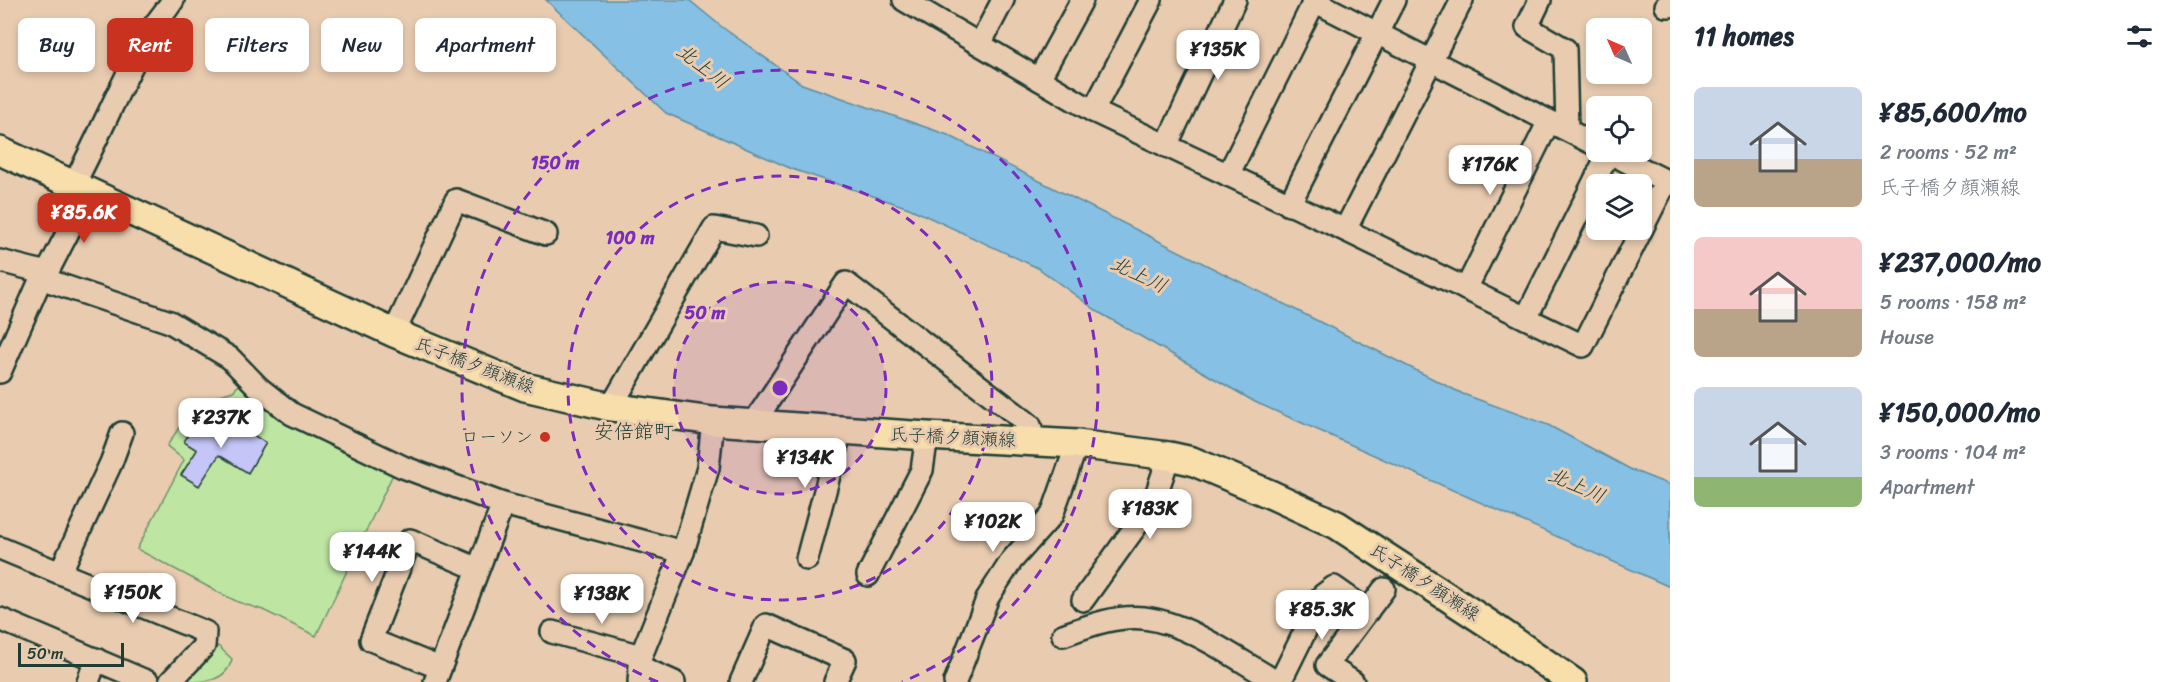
<!DOCTYPE html>
<html lang="en">
<head>
<meta charset="utf-8">
<style>
	body { margin:0; font-family:Sriracha,"Klee One",sans-serif; background:#f6f6f7; color:#1f2937; height:100vh; display:flex; flex-direction:column; font-size:22px; white-space:nowrap }
	* { box-sizing:border-box; margin:0 }
	p { font-size:20px; color:#747a83 }
	.icon { flex:none; width:33px; height:33px; fill:none; stroke:currentColor; stroke-width:2; stroke-linecap:round; stroke-linejoin:round }
	.map { position:relative; flex:1; overflow:hidden }
	.details { display:flex; flex-direction:column; background:#fff; width:510px }
	.details>* { flex:none }
	.hud { position:absolute; left:18px; top:18px; width:570px; height:54px; display:flex; gap:12px }
	.needle { width:39px; rotate:315deg }
	.controls { position:absolute; left:1586px; top:18px; display:grid; gap:12px }
	.controls a { display:grid; place-items:center; width:66px; height:66px; border-radius:9px; background:#fff; box-shadow:0 3px 9px #0003; font-size:30px }
	.scale { position:absolute; left:18px; bottom:15px; width:106px; box-sizing:border-box; padding-left:6px; border:3px solid #1f3d34; border-top:0; font-size:16px; line-height:21px; white-space:nowrap; color:#1f3d34; -webkit-text-stroke:4px #e9ccb0; paint-order:stroke }
	.price { position:absolute; translate:-50% -51px; padding:0 14px; border-radius:12px; background:#fff; color:#222; font-size:20px; line-height:39px; filter:drop-shadow(0 2px 3px #0008) }
	.price::after { content:''; position:absolute; left:50%; top:36px; width:18px; height:14px; margin-left:-9px; background:inherit; clip-path:polygon(0 0,100% 0,50% 100%) }
	.price.current { background:#c8321e; color:#fff }
	ul { padding:0; list-style:none }
	li { display:flex; align-items:center; gap:18px; height:150px; padding:0 24px }
	li span { display:grid; place-items:center; flex:none; width:168px; height:120px; border-radius:9px; color:#555 }
	li>.icon { margin-inline-start:auto }
	span .icon { width:72px; height:72px; fill:#fffc; stroke-width:1 }
	li b { font-size:26px }
	h2 { display:flex; justify-content:space-between; align-items:center; height:72px; padding:0 24px; font-size:26px }
	.pill { padding:0 21px; border-radius:9px; background:#fff; box-shadow:0 3px 9px #0003; font-size:21px; line-height:54px }
	.pill.current { background:#c8321e; color:#fff }
	main { display:flex; flex:1; min-height:0 }
	.map>svg:first-child { display:block }
	.green { fill:#bee6a2; stroke:#6e926b; stroke-width:1.5 }
	.water { fill:#86c0e5; stroke:#5d8c9e; stroke-width:1.5 }
	.building { fill:#c5c5f7; stroke:#1f3d34; stroke-width:1.5 }
	.lines { fill:none; stroke-linecap:round; stroke-linejoin:round }
	.minor-casing { stroke:#1f3d34; stroke-width:26 }
	.major-casing { stroke:#1f3d34; stroke-width:32 }
	.minor { stroke:#e9ccb0; stroke-width:21 }
	.major { stroke:#f8deab; stroke-width:27 }
	.ring { fill:none; stroke:#7b2cbf; stroke-width:3; stroke-dasharray:10 8 }
	.poi-dot { fill:#c8321e; stroke:#e9ccb0; stroke-width:2 }
	.labels { text-anchor:middle; stroke-width:6; stroke-linejoin:round; paint-order:stroke }
	.street-label { font-size:18px; fill:#1f3d34; stroke:#e9ccb0 }
	.poi-label { font-size:18px; fill:#1f3d34; stroke:#e9ccb0; text-anchor:end }
	.water-label { font-size:20px; font-style:italic; fill:#24443d; stroke:#e9ccb0 }
	.neighbourhood-label { font-size:20px; fill:#1f3d34; stroke:#e9ccb0 }
	.centre { fill:#7b2cbf; stroke:#e9ccb0; stroke-width:3 }
	.ring-label { font-size:18px; text-anchor:middle; font-weight:bold; fill:#7b2cbf; stroke:#e9ccb0; stroke-width:6; stroke-linejoin:round; paint-order:stroke }
</style>
</head>
<body>
<main>
<div class="map">
<svg width="1670" height="682" viewBox="0 0 1670 682">
	<rect width="100%" height="100%" fill="#e9ccb0"/>
	<filter id="ink" filterUnits="userSpaceOnUse"><feTurbulence type="fractalNoise" baseFrequency=".0167" numOctaves="2"/><feDisplacementMap in="SourceGraphic" scale="12" xChannelSelector="R" yChannelSelector="G"/><feConvolveMatrix kernelMatrix="1 2 1 2 8 2 1 2 1" color-interpolation-filters="sRGB"/></filter>
	<g filter="url(#ink)">
		<g class="green">
			<polygon points="242,382 394,472 316,636 263,610 238,602 218,592 137,549 184,460 167,446 195,403 233,391"/>
			<path d="M 218,646 L 232,659 C 226,682 207,682 181,682 Z"/>
		</g>
		<polygon class="water" points="546,0 689,0 722,27 802,84 948,135 1463,394 1548,425 1632,470 1670,485 1670,587 1255,402 1100,313 1038,268 909,208 792,169 666,113"/>
		<g class="building">
			<polygon points="242,397 262,407 255,421 235,411"/>
			<polygon points="223,416 266,443 248,473 219,455 199,486 181,475 197,450 184,442 189,433 192,435 201,421 215,429"/>
		</g>
		<g class="lines">
			<g class="minor-casing">
				<g id="minor">
					<polyline points="904,0 1093,111 1345,230 1583,346 1666,181"/>
					<polyline points="1312,0 1596,145"/>
					<polyline points="1540,0 1527,27 1565,49 1567,129"/>
					<polyline points="1666,6 1670,6"/>
					<polyline points="980,44 1003,0"/>
					<polyline points="1039,79 1082,0"/>
					<polyline points="1093,111 1151,0"/>
					<polyline points="1166,146 1235,0"/>
					<polyline points="1608,152 1670,183"/>
					<polyline points="1228,175 1315,0"/>
					<path d="M 74,184 C 101,133 122,80 151,30 C 158,20 166,11 173,0"/>
					<polyline points="1289,205 1394,0"/>
					<polyline points="1345,230 1462,0"/>
					<polyline points="0,261 39,271 52,282 170,322 230,358 259,388 292,414 403,467 503,504 683,552 708,468 713,421"/>
					<polyline points="1466,289 1549,121"/>
					<polyline points="1526,318 1609,152"/>
					<polyline points="394,333 456,200 546,234"/>
					<polyline points="0,372 39,283 49,269 89,191"/>
					<polyline points="611,407 714,228 756,236"/>
					<polyline points="753,424 846,283 1030,425 1034,441"/>
					<polyline points="0,548 60,573 111,463 122,433"/>
					<polyline points="807,559 841,430"/>
					<polyline points="60,573 205,632 204,646 170,682"/>
					<polyline points="868,575 922,470 927,436"/>
					<polyline points="1083,600 1154,501 1169,456"/>
					<polyline points="0,619 148,682"/>
					<polyline points="552,632 641,656"/>
					<path d="M 1063,635 C 1088,626 1116,615 1144,618 C 1189,623 1238,660 1277,682"/>
					<polyline points="640,667 674,682"/>
					<polyline points="440,668 371,640 410,540 478,569"/>
					<polyline points="88,682 96,659"/>
					<polyline points="435,682 503,504"/>
					<polyline points="639,682 641,656 683,552"/>
					<polyline points="741,682 766,625 845,660 835,682"/>
					<polyline points="955,682 988,597 1012,560 1052,515 1077,444"/>
					<polyline points="1280,682 1323,595 1334,587 1368,611"/>
					<polyline points="1353,682 1327,665 1384,589"/>
				</g>
			</g>
			<g class="major-casing">
				<polyline id="major" points="0,151 394,333 525,387 611,407 713,421 927,436 1077,444 1169,456 1192,461 1272,495 1337,525 1489,624 1573,682"/>
			</g>
			<use href="#minor" class="minor"/>
			<use href="#major" class="major"/>
		</g>
	</g>
	<circle cx="780" cy="388" r="106" fill="#7b2cbf" fill-opacity=".12"/>
	<g class="ring">
		<circle cx="780" cy="388" r="106"/>
		<circle cx="780" cy="388" r="212"/>
		<path d="M658 682A318 318 0 1 1 902 682"/>
	</g>
	<circle class="poi-dot" cx="545" cy="437" r="6"/>
	<g class="labels">
		<g class="street-label">
			<text transform="translate(475 365) rotate(21)" y="6">氏子橋夕顔瀬線</text>
			<text transform="translate(953 437) rotate(3)" y="6">氏子橋夕顔瀬線</text>
			<text transform="translate(1425 582) rotate(33)" y="6">氏子橋夕顔瀬線</text>
		</g>
		<g class="poi-label">
			<text x="533" y="443">ローソン</text>
		</g>
		<g class="water-label">
			<text transform="translate(703 66) rotate(38)" y="7">北上川</text>
			<text transform="translate(1139 274) rotate(26)" y="7">北上川</text>
			<text transform="translate(1577 485) rotate(24)" y="7">北上川</text>
		</g>
		<g class="neighbourhood-label">
			<text x="634" y="438">安倍館町</text>
		</g>
	</g>
	<circle cx="780" cy="388" r="9" class="centre"/>
	<g class="ring-label">
		<text x="555" y="169">150 m</text>
		<text x="630" y="244">100 m</text>
		<text x="705" y="319">50 m</text>
	</g>
</svg>
<div class="controls">
<a><svg class="needle" viewBox="-14 -14 28 28"><path d="M0-13l5 13h-10z" fill="#e53935"/><path d="M0 13l5-13h-10z" fill="#747a83"/></svg></a>
<a><svg class="icon" aria-label="locate" viewBox="0 0 24 24"><circle cx="12" cy="12" r="6"/><path d="M12 2v4M12 18v4M2 12h4M18 12h4"/></svg></a>
<a><svg class="icon" aria-label="layers" viewBox="0 0 24 24"><path d="M12 4l9 5-9 5-9-5zM3 14l9 5 9-5"/></svg></a>
</div>
<div class="scale">50 m</div>
<b class="price" style="left:1218px;top:81px">¥135K</b>
<b class="price" style="left:1490px;top:196px">¥176K</b>
<b class="price current" style="left:84px;top:244px">¥85.6K</b>
<b class="price" style="left:221px;top:449px">¥237K</b>
<b class="price" style="left:805px;top:489px">¥134K</b>
<b class="price" style="left:1150px;top:540px">¥183K</b>
<b class="price" style="left:993px;top:553px">¥102K</b>
<b class="price" style="left:372px;top:583px">¥144K</b>
<b class="price" style="left:133px;top:624px">¥150K</b>
<b class="price" style="left:602px;top:625px">¥138K</b>
<b class="price" style="left:1322px;top:641px">¥85.3K</b>
<div class="hud">
<a class="pill">Buy</a>
<a class="pill current">Rent</a>
<a class="pill">Filters</a>
<a class="pill">New</a>
<a class="pill">Apartment</a>
</div>
</div>
<section class="details">
<h2>11 homes<svg class="icon" aria-label="filters" viewBox="0 0 24 24"><path d="M4 7h16M4 17h16"/><circle cx="9" cy="7" r="2"/><circle cx="15" cy="17" r="2"/></svg></h2>
<ul>
<li><span style="background:linear-gradient(#c9d6e8 60%,#b9a48a 0)"><svg class="icon" aria-label="home" viewBox="0 0 24 24"><path d="M3 11l9-7 9 7M6 9v11h12V9"/></svg></span><div><b>¥85,600/mo</b><p>2 rooms · 52 m²</p><p>氏子橋夕顔瀬線</p></div></li>
<li><span style="background:linear-gradient(#f6c9c9 60%,#b9a48a 0)"><svg class="icon" aria-label="home" viewBox="0 0 24 24"><path d="M3 11l9-7 9 7M6 9v11h12V9"/></svg></span><div><b>¥237,000/mo</b><p>5 rooms · 158 m²</p><p>House</p></div></li>
<li><span style="background:linear-gradient(#c9d6e8 75%,#8fb573 0)"><svg class="icon" aria-label="home" viewBox="0 0 24 24"><path d="M3 11l9-7 9 7M6 9v11h12V9"/></svg></span><div><b>¥150,000/mo</b><p>3 rooms · 104 m²</p><p>Apartment</p></div></li>
</ul>
</section>
</main>
</body>
</html>
